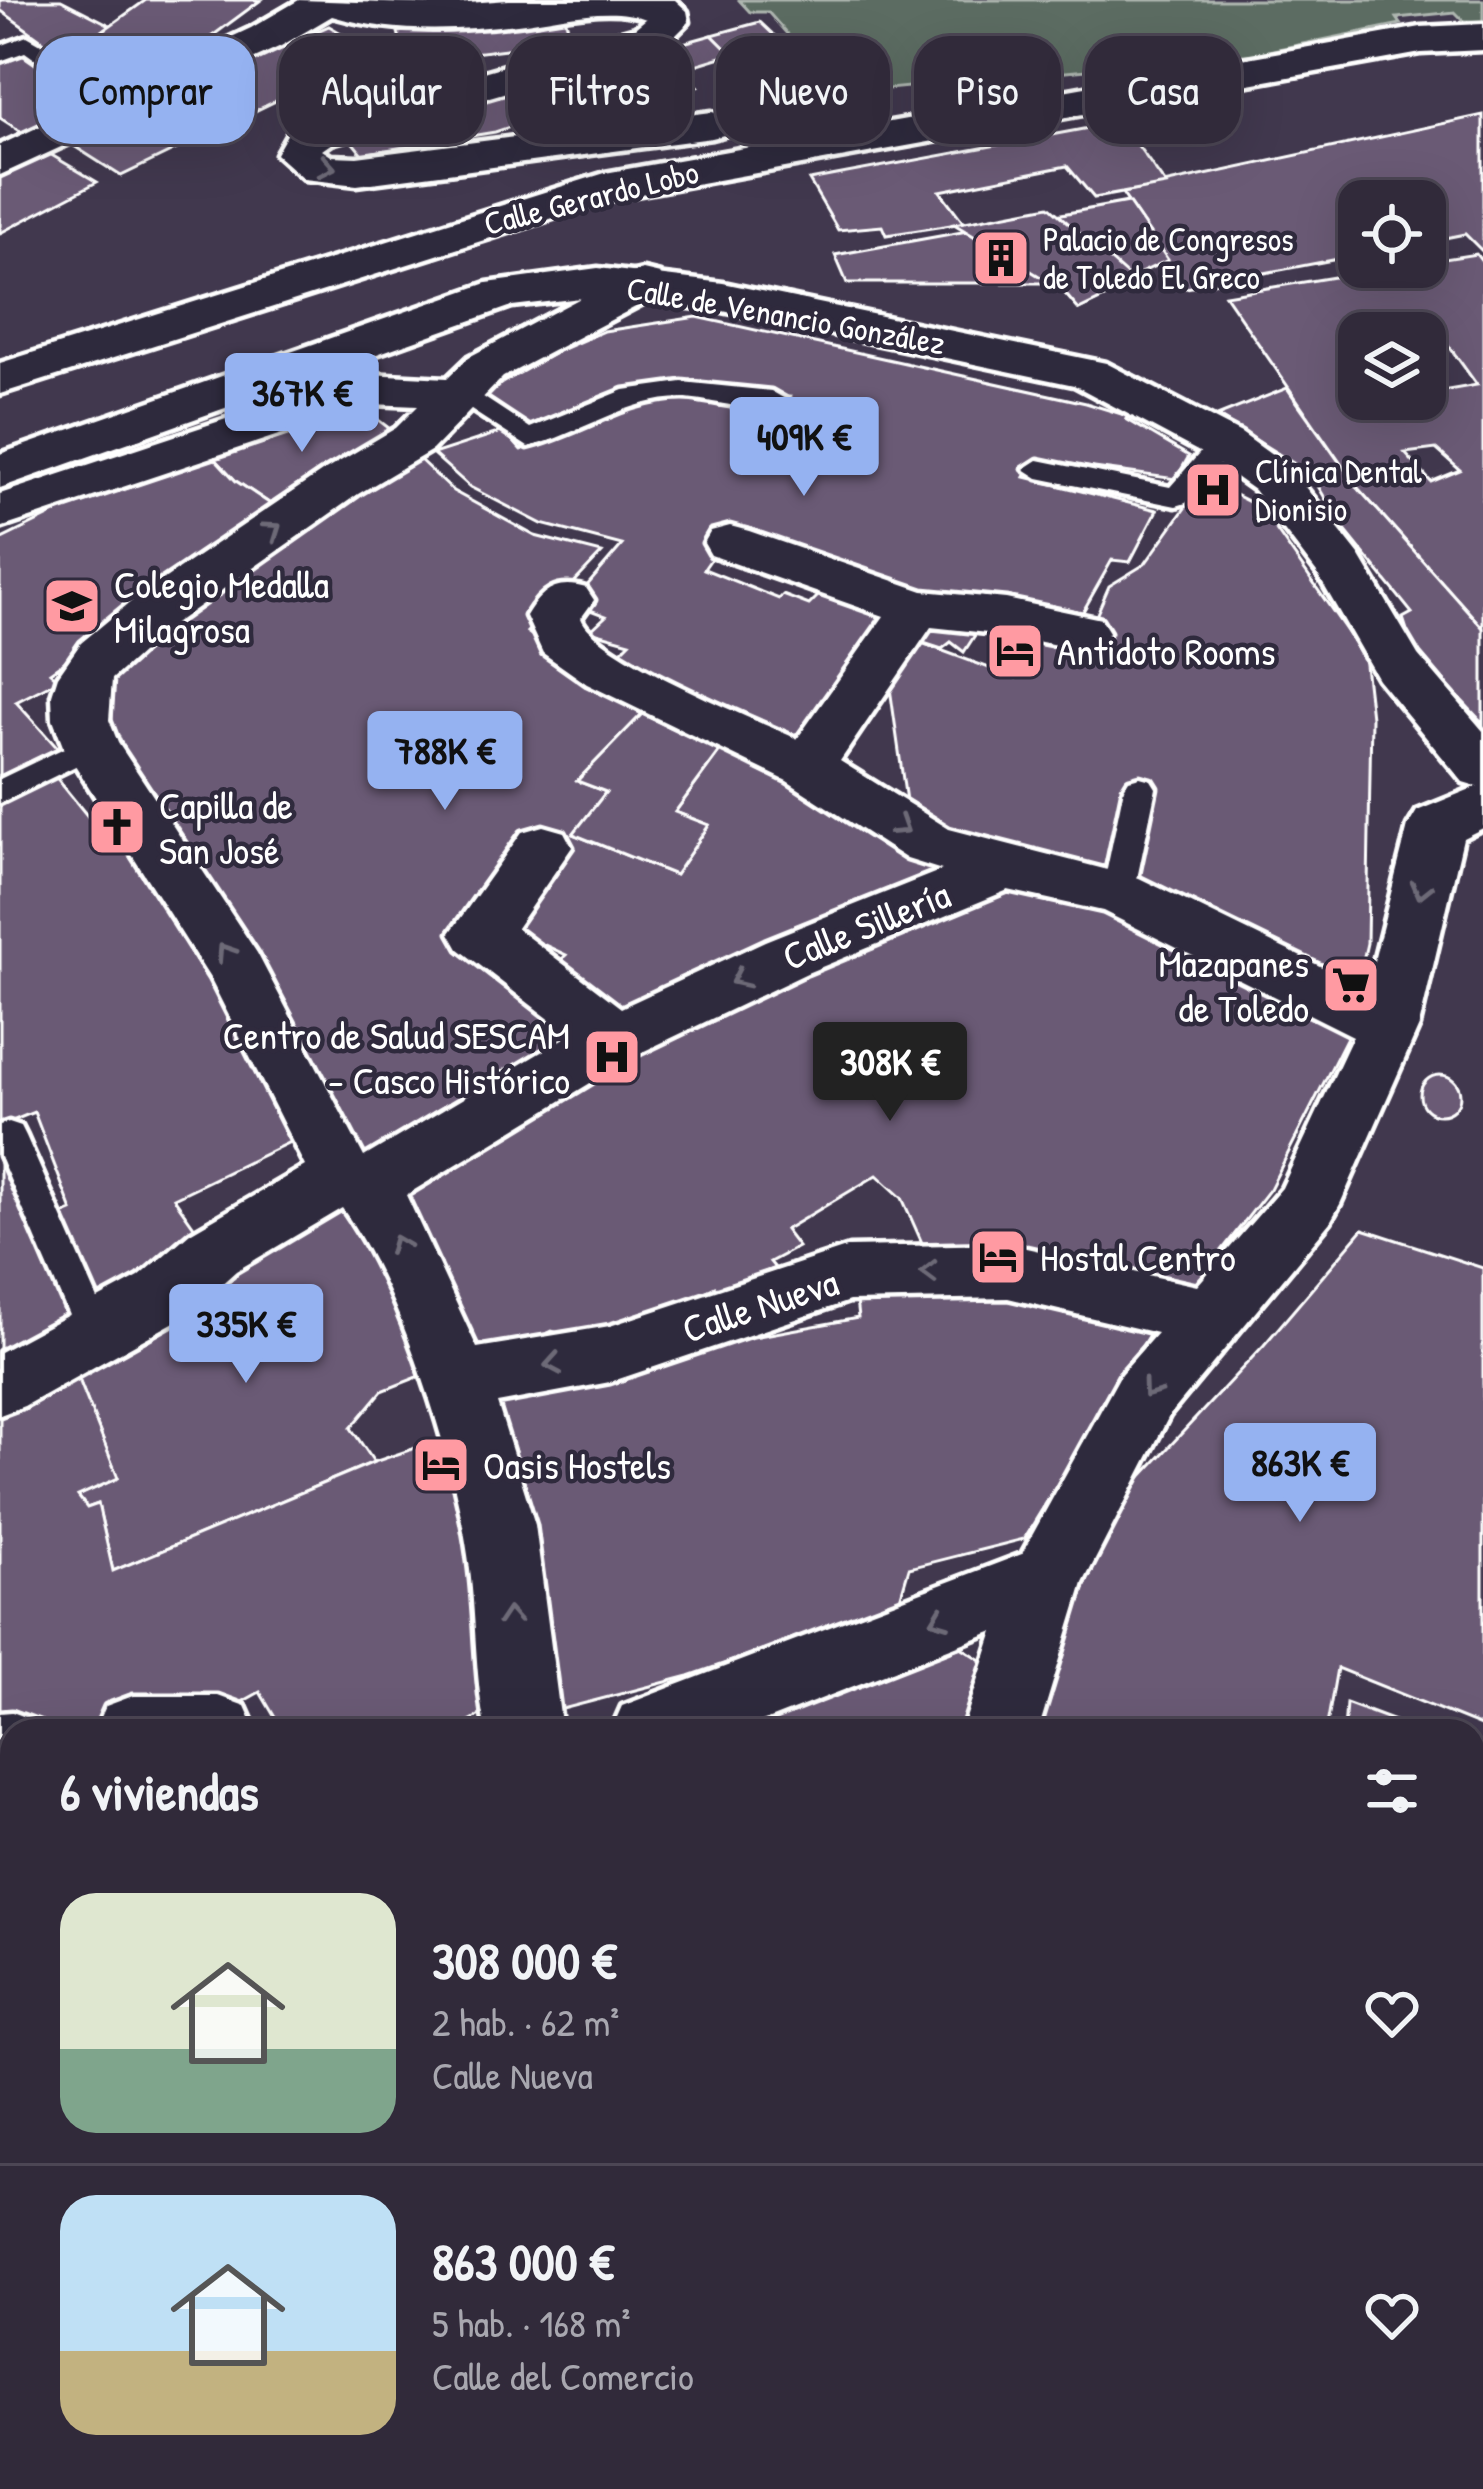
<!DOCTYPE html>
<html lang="es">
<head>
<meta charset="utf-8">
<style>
	body { margin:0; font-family:"Patrick Hand",sans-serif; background:#3d3645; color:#f1f3f6; height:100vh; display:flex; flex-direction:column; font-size:45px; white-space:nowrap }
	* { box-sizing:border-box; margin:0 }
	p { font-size:39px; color:#a8a7af }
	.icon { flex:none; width:66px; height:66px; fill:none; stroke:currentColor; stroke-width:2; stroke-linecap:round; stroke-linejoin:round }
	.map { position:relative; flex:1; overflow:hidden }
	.details { position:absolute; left:0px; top:1719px; width:1485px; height:771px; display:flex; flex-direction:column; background:#312a3a; border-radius:36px 36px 0 0; box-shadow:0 12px 48px #0002,0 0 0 3px #4c4654 }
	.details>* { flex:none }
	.banner { position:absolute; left:36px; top:36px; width:1413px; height:108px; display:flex; gap:24px }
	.tools { position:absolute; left:1338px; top:180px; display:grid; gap:24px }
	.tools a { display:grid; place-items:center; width:108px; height:108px; border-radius:24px; background:#312a3a; box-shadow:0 12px 48px #0002,0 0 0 3px #4c4654; font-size:60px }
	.price { position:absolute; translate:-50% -102px; padding:0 27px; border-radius:12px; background:#95b2f1; color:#111; font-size:39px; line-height:78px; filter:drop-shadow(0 3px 6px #0008) }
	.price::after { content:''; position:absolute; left:50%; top:72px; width:36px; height:27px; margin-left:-18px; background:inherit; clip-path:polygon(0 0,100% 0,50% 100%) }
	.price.selected { background:#222; color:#fff }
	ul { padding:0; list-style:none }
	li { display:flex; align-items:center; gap:36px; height:300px; padding:0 60px }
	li+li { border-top:3px solid #4c4654 }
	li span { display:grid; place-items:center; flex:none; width:336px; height:240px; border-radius:36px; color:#555 }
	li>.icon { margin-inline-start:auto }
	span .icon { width:144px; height:144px; fill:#fffc; stroke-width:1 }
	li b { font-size:51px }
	h2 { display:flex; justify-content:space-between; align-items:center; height:144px; padding:0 60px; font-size:51px }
	.chip { padding:0 42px; border-radius:36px; background:#312a3a; box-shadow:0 12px 48px #0002,0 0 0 3px #4c4654; font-size:42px; line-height:108px }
	.chip.selected { background:#95b2f1; color:#111 }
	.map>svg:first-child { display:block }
	.green { fill:#5c6c62; stroke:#aeb6b0; stroke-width:3 }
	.building { fill:#6a5a75; stroke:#fff; stroke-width:3; fill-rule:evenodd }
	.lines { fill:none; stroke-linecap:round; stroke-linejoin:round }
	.lane-casing { stroke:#fff; stroke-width:9 }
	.street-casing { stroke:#fff; stroke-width:9 }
	.secondary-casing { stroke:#fff; stroke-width:9 }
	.lane { fill:#2f2a3d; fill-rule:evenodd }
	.street { fill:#2f2a3d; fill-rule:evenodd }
	.secondary { fill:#2f2a3d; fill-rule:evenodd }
	.oneway { stroke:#6d6a77 }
	.labels { text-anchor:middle; stroke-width:9; stroke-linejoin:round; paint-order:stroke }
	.far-street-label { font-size:33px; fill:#fff; stroke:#2f2a3d }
	.far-poi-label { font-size:33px; fill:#fff; stroke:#2f2a3d; text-anchor:start }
	.poi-label { font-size:39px; fill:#fff; stroke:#2f2a3d; text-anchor:start }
	.street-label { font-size:39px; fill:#fff; stroke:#2f2a3d }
</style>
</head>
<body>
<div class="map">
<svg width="1483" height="2489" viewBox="0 0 1483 2489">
	<rect width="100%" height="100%" fill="#41384e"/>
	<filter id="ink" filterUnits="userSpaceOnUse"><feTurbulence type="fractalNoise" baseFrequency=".00833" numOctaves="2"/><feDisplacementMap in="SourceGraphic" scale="24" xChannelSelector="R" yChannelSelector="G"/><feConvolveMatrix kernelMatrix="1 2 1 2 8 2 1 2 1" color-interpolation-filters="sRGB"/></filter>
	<g filter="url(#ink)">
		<g class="green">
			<polygon points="739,0 1483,0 1483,21 1464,21 1455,12 1397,18 1401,24 1254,54 878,90 868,69 821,73 768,12 750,12"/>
			<polygon points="1483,2156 1483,2370 1473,2353 1473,2161"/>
		</g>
		<g class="building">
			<polygon points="0,0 61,0 110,25 101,32 112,35 64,56 0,10"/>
			<polygon points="146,0 261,0 181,59 101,32"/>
			<polygon points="563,13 573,41 406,61 398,32"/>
			<polygon points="760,22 796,56 747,71 738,61 751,57 745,51 732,55 712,35"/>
			<polygon points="329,26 365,47 318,70 336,82 280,99 121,176 66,141"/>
			<polygon points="112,35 181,59 149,86 97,107 39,66"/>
			<polygon points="712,35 731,54 679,70 658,50"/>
			<polygon points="658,50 698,86 642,100 606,66"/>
			<polygon points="18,52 97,107 28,136 0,118 0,59"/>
			<polygon points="606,66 639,97 576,118 570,111 616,94 613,89 562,103 545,84"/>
			<polygon points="523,90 546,115 495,132 362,154 349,138"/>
			<polygon points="1483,115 1483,252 1465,234 1425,242 1425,201 1359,201 1359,255 1186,288 1122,193"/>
			<polygon points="1121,122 1166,185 1094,198 1067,166 940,191 964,223 886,235 882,226 838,230 809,180"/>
			<polygon points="48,153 97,182 0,233 0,177"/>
			<polygon points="1128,202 1168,260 1130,278 1135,283 1079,310 1062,290 1043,283 847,283 835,255"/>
			<polygon points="1049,206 1130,278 1135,283 1079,310 1062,290 954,224"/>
			<path d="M 1476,254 L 1483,263 L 1483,628 L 1357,487 L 1225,295 L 1395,267 L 1425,267 L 1425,262 ZM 1426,314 L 1477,385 L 1425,394 L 1425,399 L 1359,399 L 1359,342 L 1348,326 ZM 1436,449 L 1460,470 L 1431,482 L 1405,453 Z"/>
			<polygon points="697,317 1086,403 1128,416 1126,419 1189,456 1176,479 1034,460 1025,477 1157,510 1130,562 1112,560 1077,622 881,591 720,546 704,569 779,599 783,595 809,605 825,589 897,615 799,733 791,735 618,660 616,656 630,642 590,631 606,616 572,603 622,545 542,524 470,487 433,454 504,431 521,450 651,397 694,394 780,407 789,397 665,387 603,396 532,428 479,396 560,350 604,331"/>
			<polygon points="1287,388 1357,487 1483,628 1483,723 1413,649 1403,618 1412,613 1340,524 1311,474 1217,416"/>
			<polygon points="360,406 394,432 281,511 236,481 210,453"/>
			<polygon points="210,453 236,481 281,511 50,672 59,680 16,702 63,754 0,783 0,540 96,493"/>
			<polygon points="418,458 453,491 535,536 602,553 527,632 642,714 577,781 606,792 573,834 675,875 709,825 675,812 720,751 843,807 950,866 622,1026 546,974 566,955 502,925 597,1035 355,1170 112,744 112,678 251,553"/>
			<polygon points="1205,480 1261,508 1364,656 1371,717 1367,943 1354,999 1125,890 1120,829 1100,882 909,822 890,688 908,638 1016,678 1043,629 1089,632 1109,586 1145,564"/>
			<polygon points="933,622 1043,629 1016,678 990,669 1005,639 977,632 964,652 951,642 942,649 908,638"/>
			<polygon points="642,714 720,751 675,812 709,825 675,875 573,834 606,792 577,781"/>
			<polygon points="55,776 94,824 120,811 302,1136 174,1198 207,1245 100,1319 52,1219 72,1211 34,1112 0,1126 0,804"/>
			<polygon points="1007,877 1095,896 1348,1035 1270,1189 1191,1290 949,1263 923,1245 902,1198 877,1175 785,1230 798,1247 770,1262 775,1268 718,1292 715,1287 601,1344 552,1331 499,1357 460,1344 394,1207 403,1166 905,921"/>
			<circle cx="1440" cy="1095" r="20"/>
			<polygon points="0,1158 83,1326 0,1372"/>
			<polygon points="338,1192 433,1371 382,1391 351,1428 374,1462 113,1571 98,1504 87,1508 78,1496 118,1478 74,1367"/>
			<polygon points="1363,1229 1483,1268 1483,1727 1337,1668 1326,1731 1026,1731 1074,1571 1126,1493 1264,1345"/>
			<polygon points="990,1282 1156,1323 1024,1539 909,1568 899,1602 689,1676 559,1710 475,1396 616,1362 858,1318 855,1291"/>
			<polygon points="74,1367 118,1478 78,1496 87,1508 98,1504 113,1571 374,1462 430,1443 481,1547 487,1711 452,1731 283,1731 260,1692 213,1718 92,1731 12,1731 12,1740 0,1741 0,1401"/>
			<polygon points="961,1647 997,1670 973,1731 715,1731"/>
			<polygon points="1346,1703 1421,1731 1344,1731"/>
			<polygon points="1473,1750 1483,1754 1483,1925 1473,1925"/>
			<polygon points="12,1756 12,1996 0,2001 0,1757"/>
			<polygon points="12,2040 12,2478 311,2478 299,2489 0,2489 0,2045"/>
			<polygon points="1473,2092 1483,2097 1483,2156 1473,2161"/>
			<polygon points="1473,2353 1483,2370 1483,2489 1355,2489 1351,2478 1473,2478"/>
			<polygon points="399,2478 590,2478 586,2489 400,2489"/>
			<polygon points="644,2478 767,2478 765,2489 641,2489"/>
			<polygon points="838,2478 1046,2478 1051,2489 834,2489"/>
			<polygon points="1046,2478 1304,2478 1309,2489 1051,2489"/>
		</g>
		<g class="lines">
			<g class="lane-casing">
				<g id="lane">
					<polygon points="27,36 55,52 55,62 39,62 25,52 0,61 0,46"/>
					<path d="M 682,382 L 771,391 L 785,399 C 765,419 710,398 683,398 C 627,398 581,434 528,447 L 445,393 L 448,387 L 468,387 L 530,428 L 624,390 Z"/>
					<polygon points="1223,435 1237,444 1186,503 1176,506 1038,478 1024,469 1038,460 1170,487 1213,438"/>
					<polygon points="91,735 102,739 106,746 102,753 0,803 0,779"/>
					<polygon points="1140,777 1151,780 1156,788 1134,893 1129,901 1107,901 1102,893 1124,788 1129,780"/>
					<polygon points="9,1122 21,1126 26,1136 114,1336 109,1347 96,1351 83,1347 78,1336 0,1156 0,1125"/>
					<polygon points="358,2478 408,2478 409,2489 359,2489"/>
				</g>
			</g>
			<g class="street-casing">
				<g id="street">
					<path d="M 299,0 L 442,5 L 509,0 L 675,0 L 687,11 L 689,22 L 665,46 L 332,143 L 322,150 L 331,156 L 357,157 L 712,112 L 728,116 L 734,125 L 728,134 L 712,138 L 357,185 L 304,179 L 276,154 L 289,131 L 300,125 L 635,28 L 646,19 C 610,4 556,20 517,24 C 454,31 394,34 332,16 L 281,46 L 0,175 L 0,145 L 251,28 Z"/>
					<polygon points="1483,24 1483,50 1421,53 613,199 0,394 0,363 605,173 1421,27"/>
					<path d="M 643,270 L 660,274 L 667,284 L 660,294 L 503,377 L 432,450 L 358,494 L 171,626 L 112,679 L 109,720 L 118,743 L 257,953 L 364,1157 L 570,1035 L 459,949 L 450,933 L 522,832 L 543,826 L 564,832 L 572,847 L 516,928 L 621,1008 L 765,941 L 942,870 L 907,859 L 787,781 L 587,684 L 543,653 L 526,616 C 542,590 556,579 586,588 L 594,600 L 581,618 C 595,656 754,719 797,739 L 884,616 L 711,555 L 704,543 L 711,531 L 730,526 L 749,531 L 923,591 L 1006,599 L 1101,619 L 1109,632 L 1101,645 L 1082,650 L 1006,635 L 931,627 L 840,761 L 949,829 L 1139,878 L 1367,989 L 1408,826 L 1417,811 L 1483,784 L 1483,828 L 1463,838 L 1419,1026 L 1340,1204 L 1330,1222 L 1169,1416 L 1083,1583 L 1038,1731 L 962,1731 L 994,1631 L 739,1731 L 611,1731 L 622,1706 L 1022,1554 L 1121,1374 L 1157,1333 L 1008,1298 L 849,1301 L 610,1382 L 497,1403 L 535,1525 L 562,1731 L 486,1731 C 474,1673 477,1614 468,1555 C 454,1457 400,1287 342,1208 L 236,1271 L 187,1315 L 24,1406 L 0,1415 L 0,1352 L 139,1277 L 190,1233 L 305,1166 L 210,978 L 63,746 L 53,720 L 52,695 L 58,676 L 81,643 L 133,600 L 322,472 L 396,428 L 418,406 L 371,404 L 0,528 L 0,494 L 350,378 L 367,374 L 447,378 L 469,357 L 626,274 ZM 1008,890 L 1103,911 L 1353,1036 L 1282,1188 L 1197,1286 L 1008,1244 L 849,1247 L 610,1326 L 477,1348 L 406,1195 L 638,1054 L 807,973 Z"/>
					<polygon points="133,1696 218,1696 245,1706 256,1731 95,1731 106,1706"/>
					<polygon points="12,1712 39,1722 43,1731 12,1731 12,1782 0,1783 0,1713"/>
					<polygon points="12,1977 12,2057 0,2062 0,1982"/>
					<polygon points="1473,2000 1483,2003 1483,2085 1473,2082"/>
					<polygon points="284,2478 383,2478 378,2489 280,2489"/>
					<polygon points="574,2478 664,2478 661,2489 571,2489"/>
					<polygon points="756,2478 846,2478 845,2489 755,2489"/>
					<polygon points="1288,2478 1379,2478 1383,2489 1293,2489"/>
				</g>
			</g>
			<g class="secondary-casing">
				<polygon id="secondary" points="598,268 723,283 1106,363 1241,433 1290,468 1359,555 1418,655 1483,731 1483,788 1463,782 1378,679 1317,573 1254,490 1205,455 1074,385 723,311 598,296 512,306 0,488 0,454 487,283"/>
			</g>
			<use href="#lane" class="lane"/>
			<use href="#street" class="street"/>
			<use href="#secondary" class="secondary"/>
		</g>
		<defs><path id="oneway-chevron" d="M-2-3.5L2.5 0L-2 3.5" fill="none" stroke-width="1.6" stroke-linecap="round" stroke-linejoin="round" transform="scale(3)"/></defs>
		<g class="oneway">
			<use href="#oneway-chevron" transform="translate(327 167) rotate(11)"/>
			<use href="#oneway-chevron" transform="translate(273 530) rotate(-35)"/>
			<use href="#oneway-chevron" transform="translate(901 827) rotate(33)"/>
			<use href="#oneway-chevron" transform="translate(1421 890) rotate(104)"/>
			<use href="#oneway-chevron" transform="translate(225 952) rotate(-123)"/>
			<use href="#oneway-chevron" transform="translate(739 979) rotate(155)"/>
			<use href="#oneway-chevron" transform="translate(398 1244) rotate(-112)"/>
			<use href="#oneway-chevron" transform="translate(929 1272) rotate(179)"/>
			<use href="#oneway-chevron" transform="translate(553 1364) rotate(170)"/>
			<use href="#oneway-chevron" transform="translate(1150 1390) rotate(126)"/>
			<use href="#oneway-chevron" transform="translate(509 1616) rotate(-94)"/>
			<use href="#oneway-chevron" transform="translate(939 1619) rotate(159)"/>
		</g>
	</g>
	<defs>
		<g id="building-square" transform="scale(3)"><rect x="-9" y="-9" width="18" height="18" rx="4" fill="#ff9aa2" stroke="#2f2a3d"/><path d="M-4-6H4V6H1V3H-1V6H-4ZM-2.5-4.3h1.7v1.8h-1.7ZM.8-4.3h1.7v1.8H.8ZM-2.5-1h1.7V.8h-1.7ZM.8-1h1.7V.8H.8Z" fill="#111"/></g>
		<g id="hospital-square" transform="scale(3)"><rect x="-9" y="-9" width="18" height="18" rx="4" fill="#ff9aa2" stroke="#2f2a3d"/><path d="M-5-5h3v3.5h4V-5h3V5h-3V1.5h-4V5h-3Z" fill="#111"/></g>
		<g id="school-square" transform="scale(3)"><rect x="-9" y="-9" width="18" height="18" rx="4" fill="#ff9aa2" stroke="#2f2a3d"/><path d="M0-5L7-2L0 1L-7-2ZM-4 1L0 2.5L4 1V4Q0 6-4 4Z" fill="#111"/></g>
		<g id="hotel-square" transform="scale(3)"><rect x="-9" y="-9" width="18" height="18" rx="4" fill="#ff9aa2" stroke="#2f2a3d"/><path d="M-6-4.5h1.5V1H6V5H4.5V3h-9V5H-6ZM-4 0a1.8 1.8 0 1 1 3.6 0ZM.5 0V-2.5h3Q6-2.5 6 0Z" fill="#111"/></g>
		<g id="church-square" transform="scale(3)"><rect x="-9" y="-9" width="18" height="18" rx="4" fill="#ff9aa2" stroke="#2f2a3d"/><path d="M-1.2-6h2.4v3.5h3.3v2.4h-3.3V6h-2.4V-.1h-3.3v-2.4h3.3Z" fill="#111"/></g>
		<g id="supermarket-square" transform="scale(3)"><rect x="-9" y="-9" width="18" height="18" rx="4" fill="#ff9aa2" stroke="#2f2a3d"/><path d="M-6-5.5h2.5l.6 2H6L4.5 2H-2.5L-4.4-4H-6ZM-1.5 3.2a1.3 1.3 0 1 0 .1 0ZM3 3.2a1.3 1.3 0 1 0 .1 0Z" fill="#111"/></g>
	</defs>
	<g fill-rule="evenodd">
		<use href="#building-square" x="1001" y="258"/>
		<use href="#hospital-square" x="1213" y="490"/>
		<use href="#school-square" x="72" y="606"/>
		<use href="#hotel-square" x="1015" y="651"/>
		<use href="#church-square" x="117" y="827"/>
		<use href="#supermarket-square" x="1351" y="985"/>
		<use href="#hospital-square" x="612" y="1057"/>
		<use href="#hotel-square" x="998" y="1257"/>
		<use href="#hotel-square" x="441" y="1465"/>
	</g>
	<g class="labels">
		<g class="far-street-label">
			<text transform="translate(591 197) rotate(-14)" y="12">Calle Gerardo Lobo</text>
			<text transform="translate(786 315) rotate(10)" y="12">Calle de Venancio González</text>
		</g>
		<g class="far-poi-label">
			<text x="1043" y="251">Palacio de Congresos<tspan x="1043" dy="38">de Toledo El Greco</tspan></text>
			<text x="1255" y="483">Clínica Dental<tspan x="1255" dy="38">Dionisio</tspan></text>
		</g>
		<g class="poi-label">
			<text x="114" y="598">Colegio Medalla<tspan x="114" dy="45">Milagrosa</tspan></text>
			<text x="1057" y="665">Antidoto Rooms</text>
			<text x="159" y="819">Capilla de<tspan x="159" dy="45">San José</tspan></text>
			<text x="1309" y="977" text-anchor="end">Mazapanes<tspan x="1309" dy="45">de Toledo</tspan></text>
			<text x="570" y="1049" text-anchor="end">Centro de Salud SESCAM<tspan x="570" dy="45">- Casco Histórico</tspan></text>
			<text x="1040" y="1271">Hostal Centro</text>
			<text x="483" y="1479">Oasis Hostels</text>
		</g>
		<g class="street-label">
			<text transform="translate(866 925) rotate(-22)" y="14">Calle Sillería</text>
			<text transform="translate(760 1305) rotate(-18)" y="14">Calle Nueva</text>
		</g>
	</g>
</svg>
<div class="tools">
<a><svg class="icon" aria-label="locate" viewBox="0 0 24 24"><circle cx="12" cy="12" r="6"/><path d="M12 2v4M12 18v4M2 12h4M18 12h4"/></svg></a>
<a><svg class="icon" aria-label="layers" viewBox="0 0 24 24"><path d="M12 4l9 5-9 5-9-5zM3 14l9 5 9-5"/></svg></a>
</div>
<b class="price" style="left:302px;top:455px">367K €</b>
<b class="price" style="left:804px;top:499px">409K €</b>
<b class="price" style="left:445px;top:813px">788K €</b>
<b class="price selected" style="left:890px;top:1124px">308K €</b>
<b class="price" style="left:246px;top:1386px">335K €</b>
<b class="price" style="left:1300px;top:1525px">863K €</b>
<div class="banner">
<a class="chip selected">Comprar</a>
<a class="chip">Alquilar</a>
<a class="chip">Filtros</a>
<a class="chip">Nuevo</a>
<a class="chip">Piso</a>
<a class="chip">Casa</a>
</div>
<section class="details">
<h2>6 viviendas<svg class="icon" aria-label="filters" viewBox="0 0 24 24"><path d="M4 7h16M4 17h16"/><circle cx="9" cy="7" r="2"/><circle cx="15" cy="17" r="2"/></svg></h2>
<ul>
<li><span style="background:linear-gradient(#dfe7d0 65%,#7fa58c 0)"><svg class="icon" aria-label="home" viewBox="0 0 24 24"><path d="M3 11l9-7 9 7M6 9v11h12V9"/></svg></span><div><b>308 000 €</b><p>2 hab. · 62 m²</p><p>Calle Nueva</p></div><svg class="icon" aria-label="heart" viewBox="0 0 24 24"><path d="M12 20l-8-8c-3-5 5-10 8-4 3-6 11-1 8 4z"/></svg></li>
<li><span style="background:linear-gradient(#bfe0f5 65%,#c2b280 0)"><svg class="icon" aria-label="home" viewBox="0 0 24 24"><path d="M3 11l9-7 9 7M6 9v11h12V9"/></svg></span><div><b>863 000 €</b><p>5 hab. · 168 m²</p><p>Calle del Comercio</p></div><svg class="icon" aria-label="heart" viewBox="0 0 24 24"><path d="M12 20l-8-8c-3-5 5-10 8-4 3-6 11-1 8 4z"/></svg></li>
</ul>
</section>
</div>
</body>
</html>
